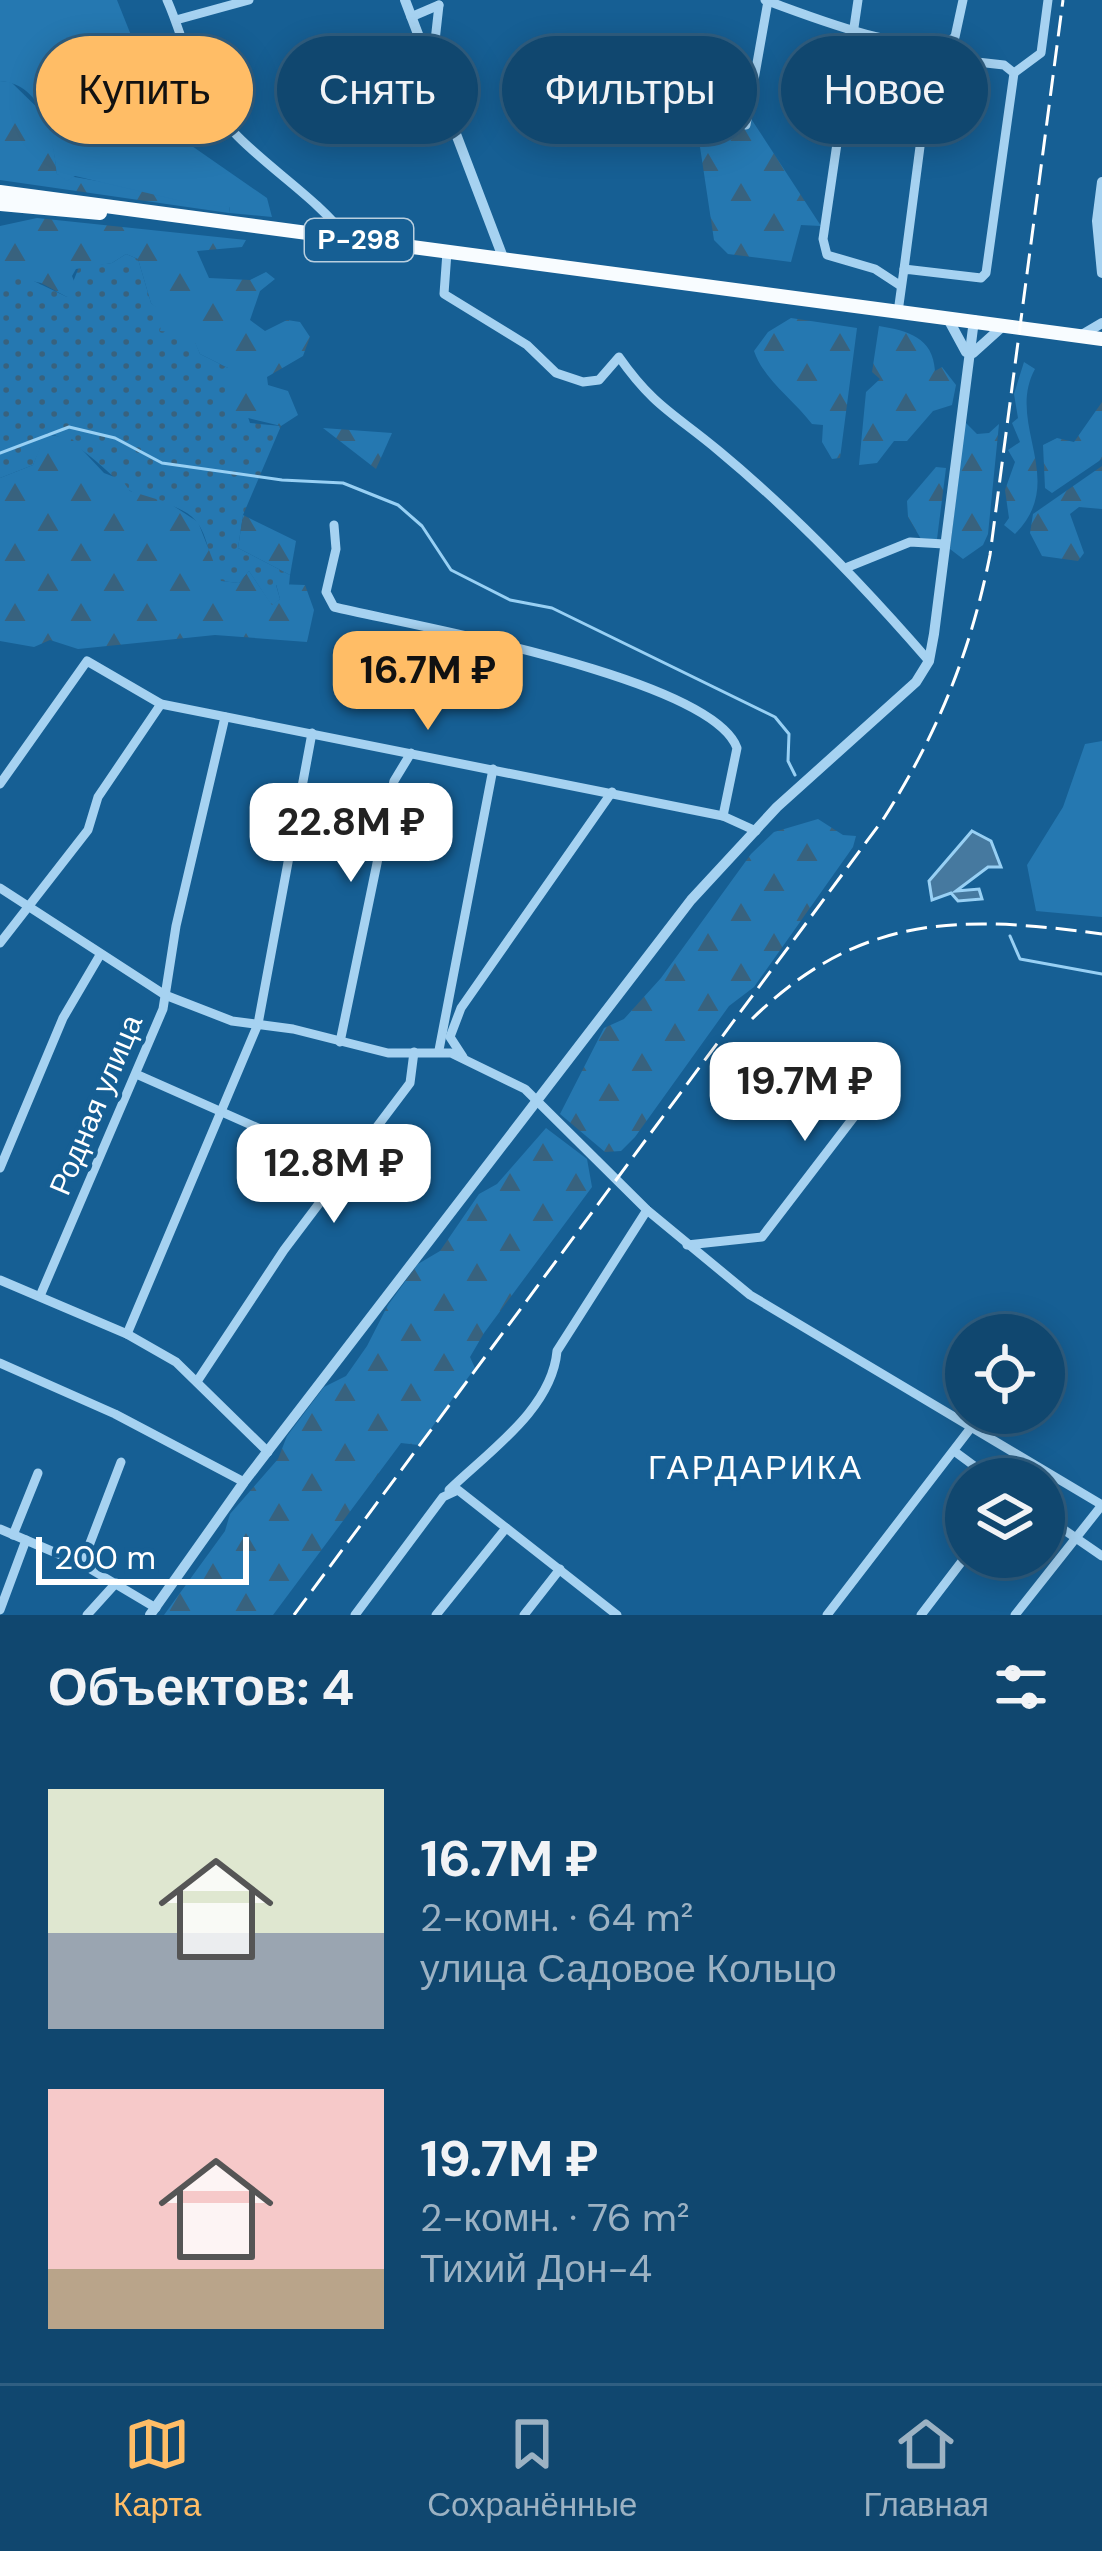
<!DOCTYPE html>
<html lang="ru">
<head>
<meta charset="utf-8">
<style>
	body { margin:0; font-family:"DM Sans",sans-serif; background:#1e5177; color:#f1f3f6; height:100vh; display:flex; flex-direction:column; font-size:45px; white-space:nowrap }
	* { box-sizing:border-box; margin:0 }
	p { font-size:39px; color:#9cb2c3 }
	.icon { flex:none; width:66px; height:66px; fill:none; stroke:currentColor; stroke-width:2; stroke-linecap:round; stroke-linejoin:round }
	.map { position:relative; height:1615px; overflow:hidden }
	.panel { display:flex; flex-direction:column; background:#10476f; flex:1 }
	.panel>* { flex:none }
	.guide { position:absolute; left:36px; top:36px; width:1032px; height:108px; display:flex; gap:24px }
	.controls { position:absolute; left:945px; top:1314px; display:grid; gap:24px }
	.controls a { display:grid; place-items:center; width:120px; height:120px; border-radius:50%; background:#10476f; box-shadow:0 6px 30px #0003,0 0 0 3px #305f82; font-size:60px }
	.scale { position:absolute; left:36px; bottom:30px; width:213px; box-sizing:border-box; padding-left:12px; border:6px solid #fff; border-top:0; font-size:33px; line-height:42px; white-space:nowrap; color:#fff; -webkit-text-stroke:9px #165f94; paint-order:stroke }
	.price { position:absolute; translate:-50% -102px; padding:0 27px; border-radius:24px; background:#fff; color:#222; font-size:39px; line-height:78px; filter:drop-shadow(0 3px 6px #0008) }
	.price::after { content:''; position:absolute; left:50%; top:72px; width:36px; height:27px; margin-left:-18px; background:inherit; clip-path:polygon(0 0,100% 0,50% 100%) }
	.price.selected { background:#ffbd66; color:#111 }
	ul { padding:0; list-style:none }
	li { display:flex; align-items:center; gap:36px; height:300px; padding:0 48px }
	li span { display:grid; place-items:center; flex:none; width:336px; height:240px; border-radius:0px; color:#555 }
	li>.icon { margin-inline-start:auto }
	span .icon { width:144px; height:144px; fill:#fffc; stroke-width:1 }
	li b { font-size:51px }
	h2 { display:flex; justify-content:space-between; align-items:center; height:144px; padding:0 48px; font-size:51px }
	.chip { padding:0 42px; border-radius:54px; background:#10476f; box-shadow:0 6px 30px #0003,0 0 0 3px #305f82; font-size:42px; line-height:108px }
	.chip.selected { background:#ffbd66; color:#111 }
	.menu { display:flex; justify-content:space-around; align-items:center; height:168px; border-top:3px solid #305f82; background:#10476f; font-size:33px; color:#9cb2c3 }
	.menu a { display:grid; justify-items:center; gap:6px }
	.menu .selected { color:#ffbd66 }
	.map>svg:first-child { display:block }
	.grass { fill:url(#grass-dots) }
	.forest { fill:url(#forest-firs) }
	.garden { fill:#2578b1 }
	.water { fill:#46799f; stroke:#98d0f4; stroke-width:3 }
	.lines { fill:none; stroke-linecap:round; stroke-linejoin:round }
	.stream { stroke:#98d0f4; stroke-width:3 }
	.minor { stroke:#a6d2f1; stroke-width:9 }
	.tertiary { stroke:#a6d2f1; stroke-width:10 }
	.trunk { stroke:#f8fcff; stroke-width:14 }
	.rail { stroke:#fff; stroke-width:3; stroke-dasharray:21 9; stroke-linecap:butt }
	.labels { text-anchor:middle; stroke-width:9; stroke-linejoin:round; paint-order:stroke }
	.shield { fill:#165f94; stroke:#b9cfdf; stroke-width:3 }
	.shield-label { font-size:27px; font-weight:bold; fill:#fff }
	.street-label { font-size:30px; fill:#fff; stroke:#165f94 }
	.neighbourhood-label { font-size:33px; letter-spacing:3px; fill:#fff; stroke:#165f94 }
</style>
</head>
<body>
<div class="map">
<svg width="1102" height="1615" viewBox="0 0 1102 1615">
	<defs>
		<pattern id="grass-dots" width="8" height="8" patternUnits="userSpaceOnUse" patternTransform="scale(3)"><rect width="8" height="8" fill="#2578b1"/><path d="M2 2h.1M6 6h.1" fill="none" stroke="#38627e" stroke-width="1.8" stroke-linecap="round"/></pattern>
		<pattern id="forest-firs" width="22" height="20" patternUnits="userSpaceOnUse" patternTransform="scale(3)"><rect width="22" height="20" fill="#2578b1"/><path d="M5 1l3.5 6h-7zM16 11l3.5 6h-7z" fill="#38627e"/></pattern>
	</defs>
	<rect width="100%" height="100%" fill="#165f94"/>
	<path class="grass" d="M 126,254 L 138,259 L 151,303 L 192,334 L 200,354 L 232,370 L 250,423 L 281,426 L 243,515 L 238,548 L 290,575 L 289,585 L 276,585 L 280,599 L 272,606 L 249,571 L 239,583 L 221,581 C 209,564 209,536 196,521 C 179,501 148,504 129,490 C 104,470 80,441 47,433 L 33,465 L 0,478 L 0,272 L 13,271 L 67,297 L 79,267 L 112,263 Z"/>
	<g class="forest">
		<polygon points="0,81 11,82 50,120 57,174 173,194 194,203 230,206 229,213 0,180"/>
		<polygon points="746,111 821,226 801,225 791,262 728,254 714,240 697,127 703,114 733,121"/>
		<polygon points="37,218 246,240 242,247 197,251 209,278 250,280 266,272 275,279 260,291 250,320 265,331 287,320 300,322 310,337 303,356 267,377 268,385 288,391 298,415 281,426 232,414 228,368 200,354 191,334 160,331 163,314 151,303 138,259 126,254 112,263 76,269 72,276 78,291 67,297 41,283 0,274 0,226"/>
		<path d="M 791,318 L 857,328 L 840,458 L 832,459 L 822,442 L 823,425 L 812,424 C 793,399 764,380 754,351 L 768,332 Z"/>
		<path d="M 879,326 C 908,331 933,337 935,371 L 942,367 L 956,385 L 952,405 L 933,411 L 907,441 L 894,441 L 877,463 L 859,465 L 866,392 L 880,379 L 872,372 Z"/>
		<path d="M 1024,362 L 1035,369 C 1005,424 1069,480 1015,534 L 1004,525 L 1009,518 L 1005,490 L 1015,462 L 1008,450 L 1020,442 L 1012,423 L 1018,418 L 1014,394 Z"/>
		<polygon points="1102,402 1102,459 1052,493 1045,488 1043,445 1057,438 1074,442"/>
		<polygon points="965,422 977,434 989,433 999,424 988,534 983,545 963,559 950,549"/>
		<polygon points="323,428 392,433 376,469"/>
		<polygon points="45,434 72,439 104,473 122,480 130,491 169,503 198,522 221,581 239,583 249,571 272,605 280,599 276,584 305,585 314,610 307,642 215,635 78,649 50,640 34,647 0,641 0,478 33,465"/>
		<polygon points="1102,466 1102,509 1079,507 1070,514 1084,553 1078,561 1042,556 1030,533 1033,514"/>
		<polygon points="936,467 946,468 937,539 921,539 908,517 907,501"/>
		<polygon points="243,515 296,541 290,575 238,548"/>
		<polygon points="818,819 843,835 856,836 853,847 754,987 729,1006 635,1137 621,1151 605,1152 560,1114 604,1028 624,1019 661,978 751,854 774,832"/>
		<polygon points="546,1128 587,1159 592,1187 484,1333 470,1357 475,1368 419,1445 401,1443 273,1615 164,1615 225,1531 230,1514 278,1459 287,1436 324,1387 346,1376 367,1346 388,1305 418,1264 440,1251 479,1194 497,1184"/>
	</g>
	<g class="garden">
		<path d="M 0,0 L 117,0 L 160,108 L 152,113 L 164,141 L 179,137 L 267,198 L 272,217 L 229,213 L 230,207 L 194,204 L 75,176 L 67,181 L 57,174 C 53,140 45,84 0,81 Z"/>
		<polygon points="1102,741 1102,917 1036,911 1027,865 1063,807 1085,744"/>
	</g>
	<polygon class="water" points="972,831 991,841 1001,867 988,867 956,891 979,889 982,899 958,901 951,893 932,900 929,881"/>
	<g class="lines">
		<g class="stream">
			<polyline points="0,453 69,427 115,438 162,463 282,480 343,483 398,505 422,526 451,570 510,600 552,608 775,717 789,734 788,761 795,775"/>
			<polyline points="1010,936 1020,959 1102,974"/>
		</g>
		<g class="minor">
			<path d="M 167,0 C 180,29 187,61 202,89 C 234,151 306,184 347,238"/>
			<path d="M 765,0 C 802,13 924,63 955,37 L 963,0"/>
			<polyline points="858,0 823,239 827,255 875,269 901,286"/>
			<polyline points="411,17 439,5"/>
			<polyline points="176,20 249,0"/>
			<polyline points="432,68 439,5"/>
			<polyline points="1014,73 1041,53 1048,0"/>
			<polyline points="746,125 768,1"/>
			<path d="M 447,252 L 444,294 L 527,345 L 556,373 L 583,382 L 599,380 L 619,357 C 654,407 675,414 719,451 C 795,514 864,586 929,661"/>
			<polyline points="904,269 932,55"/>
			<polyline points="898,312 904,269 981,278 986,273 1014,73 1004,65 932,57"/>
			<path d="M 334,525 L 336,549 L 326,592 L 334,607 C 409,625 711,677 737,748 L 723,816"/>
			<polyline points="848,567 910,542 944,544"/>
			<polyline points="0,784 87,661 161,704 723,816 756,831"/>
			<polyline points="0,888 165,995 232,1021 293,1029 388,1053 451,1053 525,1089 647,1210 750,1295 1102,1505"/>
			<polyline points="0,943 88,830 98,797 161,704"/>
			<polyline points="340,1042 394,781 411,753"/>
			<polyline points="439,1050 493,769"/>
			<polyline points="463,1057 450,1037 461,1008 612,792"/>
			<polyline points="136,1074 346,1167"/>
			<polyline points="0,1168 63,1018 100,955"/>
			<polyline points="687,1245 762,1237 883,1079"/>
			<polyline points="0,1280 127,1334 176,1362 268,1452"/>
			<polyline points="40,1296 163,1009 176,926 225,717"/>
			<polyline points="127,1334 258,1024 312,733"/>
			<polyline points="0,1363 115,1414 244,1482"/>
			<polyline points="198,1380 284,1250 410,1083 414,1052"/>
			<polyline points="954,1451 992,1479"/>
			<path d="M 449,1490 C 488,1452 552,1409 557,1351 L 647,1210"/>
			<polyline points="1044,1516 1102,1556"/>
			<polyline points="0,1529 82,1564 156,1608"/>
			<polyline points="13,1535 38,1473"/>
			<polyline points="82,1564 121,1462"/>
			<polyline points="0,1610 26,1540"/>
			<polyline points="87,1615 116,1583"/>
			<polyline points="355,1615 443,1497 458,1490 617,1615"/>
			<polyline points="436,1615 506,1528"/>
			<polyline points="524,1615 560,1569"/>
			<polyline points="827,1615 973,1425"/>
			<polyline points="921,1615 966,1556"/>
			<polyline points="1015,1615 1102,1505"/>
		</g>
		<g class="tertiary">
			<polyline points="405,0 504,260"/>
			<polyline points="1102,182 1097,221 1102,273"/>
			<polyline points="947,317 966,352"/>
			<polyline points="1080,336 1102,323"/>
			<polyline points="973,353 1003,326"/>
			<polyline points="150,1615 244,1482 691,900 777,807 916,682 929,661 934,634 974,320"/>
		</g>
		<g class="trunk">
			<polyline points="0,192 1102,339"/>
			<polyline points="0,204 100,213"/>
		</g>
		<g class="rail">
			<path d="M 752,1019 C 860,913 961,915 1102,934"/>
			<path d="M 294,1615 L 884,818 C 937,735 971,651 990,555 L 1063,0"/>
		</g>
	</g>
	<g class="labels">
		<rect class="shield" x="305" y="219" width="108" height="42" rx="9"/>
		<g class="shield-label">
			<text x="359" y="249">Р-298</text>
		</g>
		<g class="street-label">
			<text transform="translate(96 1105) rotate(-67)" y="10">Родная улица</text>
		</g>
		<g class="neighbourhood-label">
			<text x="756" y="1479">ГАРДАРИКА</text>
		</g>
	</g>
</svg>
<div class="controls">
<a><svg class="icon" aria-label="locate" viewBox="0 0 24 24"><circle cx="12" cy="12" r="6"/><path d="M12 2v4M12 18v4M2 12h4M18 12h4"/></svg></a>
<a><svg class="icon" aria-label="layers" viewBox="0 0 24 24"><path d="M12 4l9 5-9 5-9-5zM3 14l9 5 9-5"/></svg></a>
</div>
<div class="scale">200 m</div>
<b class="price selected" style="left:428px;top:733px">16.7M ₽</b>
<b class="price" style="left:351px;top:885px">22.8M ₽</b>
<b class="price" style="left:805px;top:1144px">19.7M ₽</b>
<b class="price" style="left:334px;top:1226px">12.8M ₽</b>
<div class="guide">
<a class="chip selected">Купить</a>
<a class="chip">Снять</a>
<a class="chip">Фильтры</a>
<a class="chip">Новое</a>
</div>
</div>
<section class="panel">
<h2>Объектов: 4<svg class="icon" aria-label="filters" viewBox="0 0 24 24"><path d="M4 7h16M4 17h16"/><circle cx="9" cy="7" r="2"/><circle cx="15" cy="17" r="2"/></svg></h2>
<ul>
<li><span style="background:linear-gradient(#dfe7d0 60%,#9aa5b1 0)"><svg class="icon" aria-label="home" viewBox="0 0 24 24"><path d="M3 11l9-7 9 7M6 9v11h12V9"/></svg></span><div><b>16.7M ₽</b><p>2-комн. · 64 m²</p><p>улица Садовое Кольцо</p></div></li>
<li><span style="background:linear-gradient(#f6c9c9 75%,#b9a48a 0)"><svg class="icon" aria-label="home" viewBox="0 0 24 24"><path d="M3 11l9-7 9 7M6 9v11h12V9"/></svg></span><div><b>19.7M ₽</b><p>2-комн. · 76 m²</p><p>Тихий Дон-4</p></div></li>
</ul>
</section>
<nav class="menu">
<a class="selected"><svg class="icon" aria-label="map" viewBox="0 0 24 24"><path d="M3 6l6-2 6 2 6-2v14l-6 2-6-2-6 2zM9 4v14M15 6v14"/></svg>Карта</a>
<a><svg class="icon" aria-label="saved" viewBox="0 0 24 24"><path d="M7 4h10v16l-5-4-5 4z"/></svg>Сохранённые</a>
<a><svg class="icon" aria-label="home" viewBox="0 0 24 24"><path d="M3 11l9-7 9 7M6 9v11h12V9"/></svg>Главная</a>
</nav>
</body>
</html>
